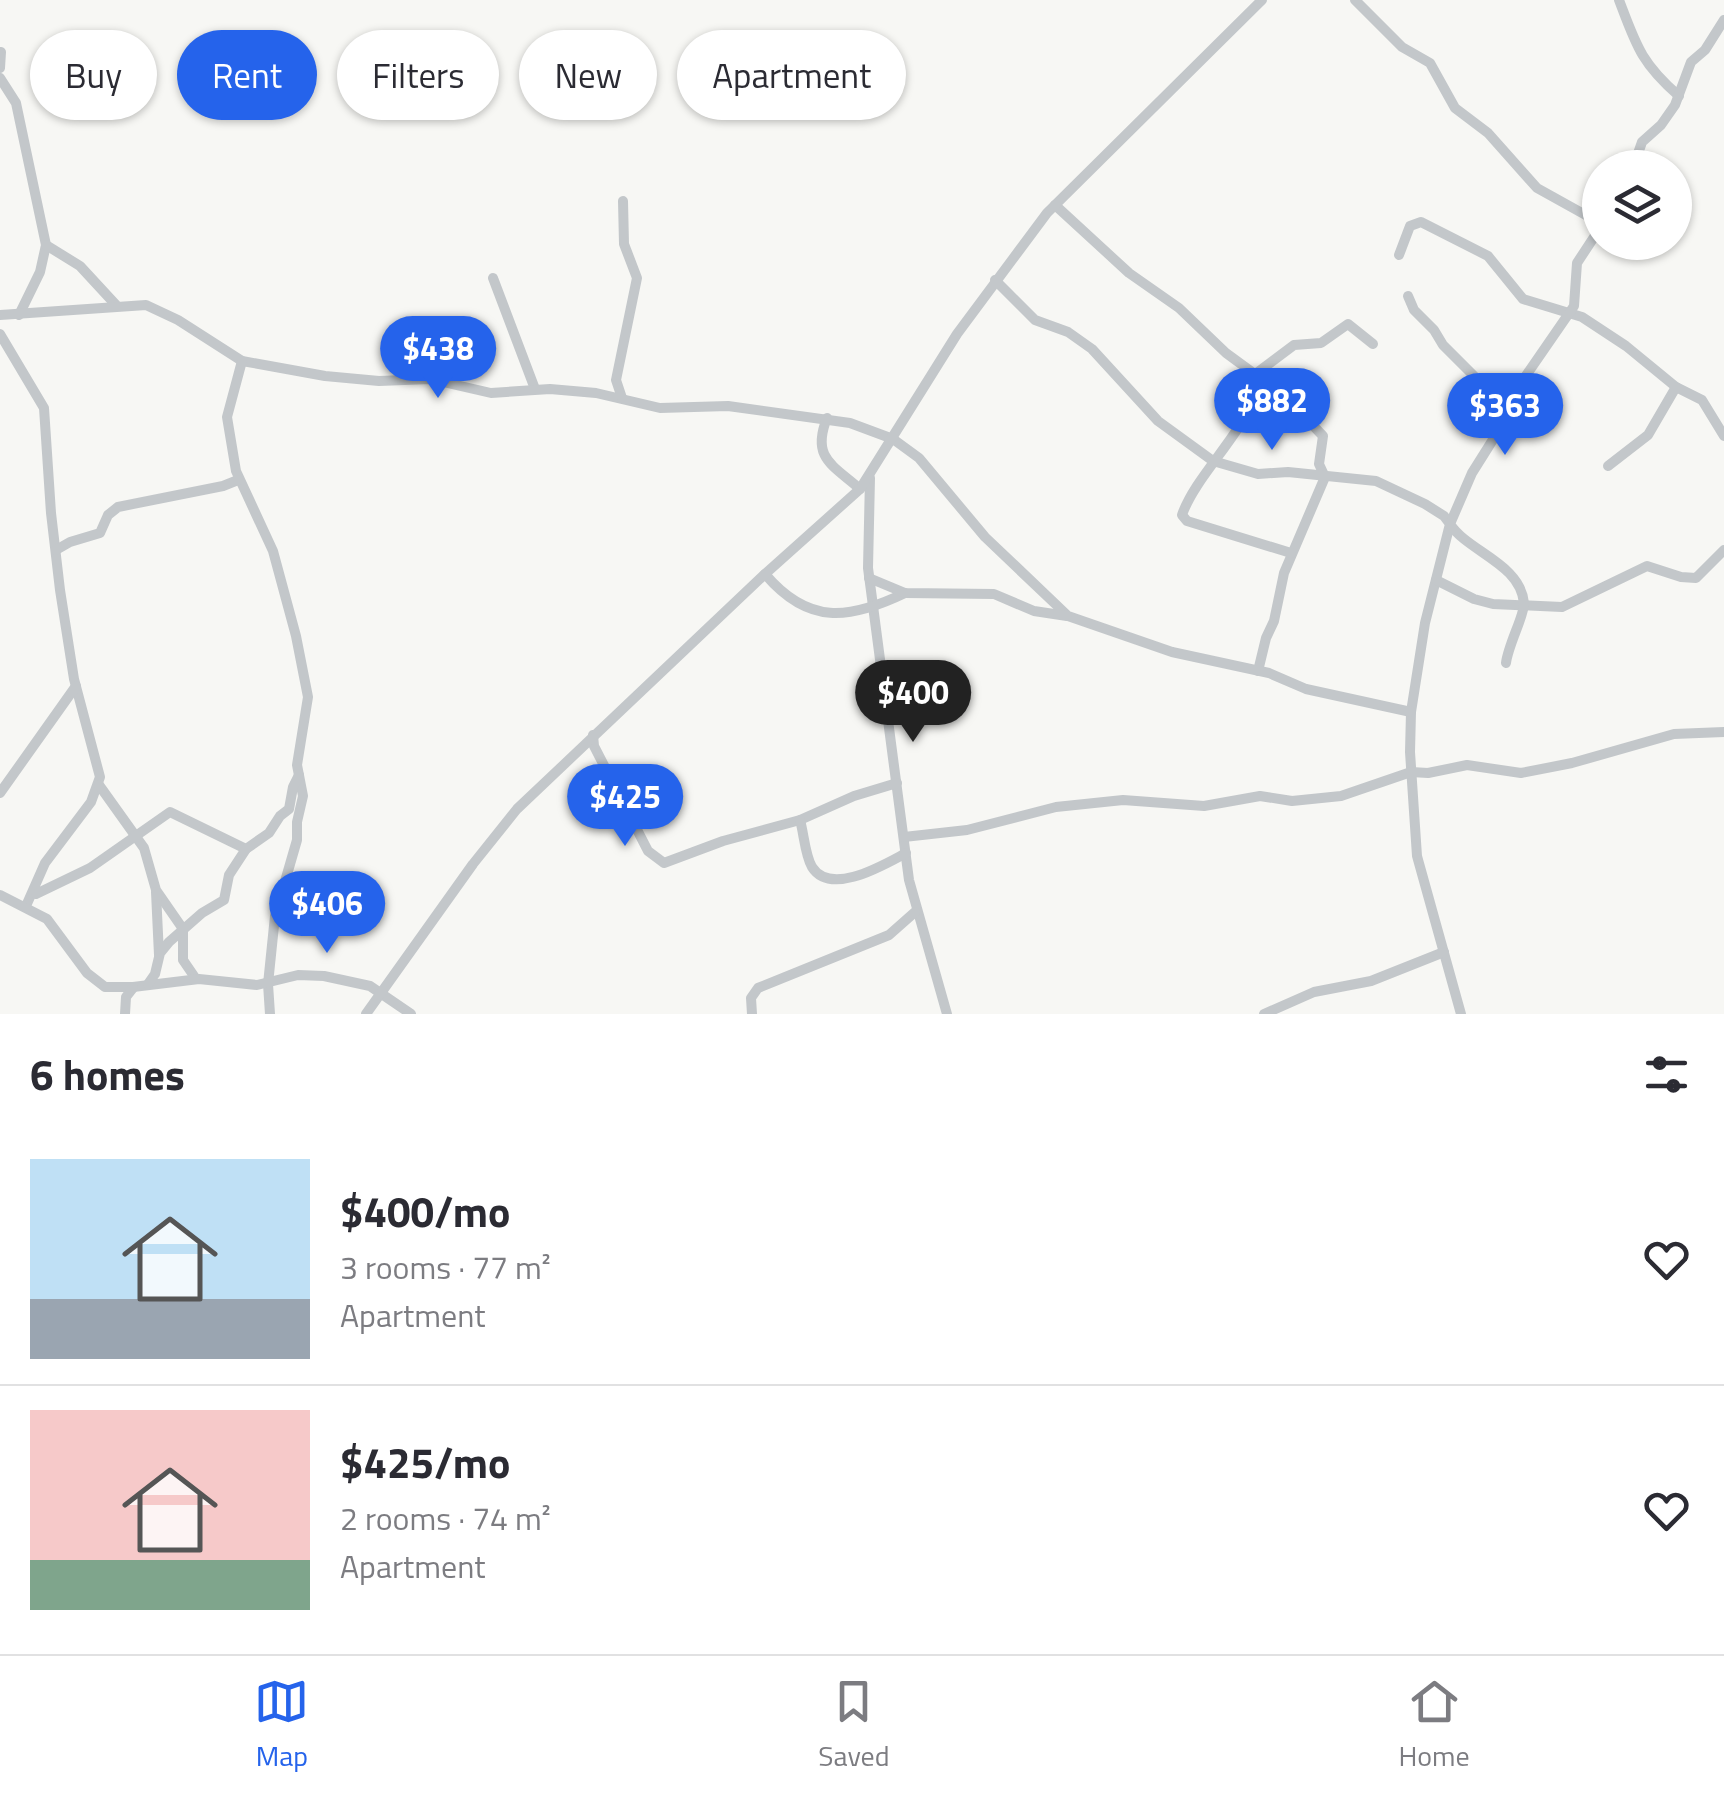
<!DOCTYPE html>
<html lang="en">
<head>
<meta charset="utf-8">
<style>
	body { margin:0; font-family:"Titillium Web",sans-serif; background:#f2f2f3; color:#2b2b33; height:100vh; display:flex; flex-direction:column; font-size:38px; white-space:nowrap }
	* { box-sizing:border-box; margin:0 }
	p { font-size:32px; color:#7c7c81 }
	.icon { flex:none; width:55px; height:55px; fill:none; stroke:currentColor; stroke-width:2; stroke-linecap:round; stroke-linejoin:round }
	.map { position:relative; height:1014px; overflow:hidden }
	.details { display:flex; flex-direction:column; background:#fff; flex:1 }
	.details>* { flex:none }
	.banner { position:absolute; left:30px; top:30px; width:1000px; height:90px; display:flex; gap:20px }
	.tools { position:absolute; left:1582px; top:150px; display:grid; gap:20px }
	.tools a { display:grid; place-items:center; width:110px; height:110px; border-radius:50%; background:#fff; box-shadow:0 2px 8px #0004; font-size:50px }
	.price { position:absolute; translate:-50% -85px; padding:0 22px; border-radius:35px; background:#2563eb; color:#fff; font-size:32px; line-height:65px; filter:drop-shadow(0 2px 5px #0008) }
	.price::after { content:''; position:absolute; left:50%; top:60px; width:30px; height:22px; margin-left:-15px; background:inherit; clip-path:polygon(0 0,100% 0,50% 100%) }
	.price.current { background:#222; color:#fff }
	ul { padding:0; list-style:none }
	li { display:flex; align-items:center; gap:30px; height:250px; padding:0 30px }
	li+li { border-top:2px solid #e1e1e2 }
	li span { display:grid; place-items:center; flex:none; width:280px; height:200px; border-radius:0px; color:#555 }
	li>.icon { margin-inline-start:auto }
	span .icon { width:120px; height:120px; fill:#fffc; stroke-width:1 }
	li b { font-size:42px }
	h2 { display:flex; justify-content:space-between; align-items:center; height:120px; padding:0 30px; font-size:42px }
	.chip { padding:0 35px; border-radius:45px; background:#fff; box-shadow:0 2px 8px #0004; font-size:35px; line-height:90px }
	.chip.current { background:#2563eb; color:#fff }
	.tab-bar { display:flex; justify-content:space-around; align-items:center; height:140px; border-top:2px solid #e1e1e2; background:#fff; font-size:28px; color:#7c7c81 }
	.tab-bar a { display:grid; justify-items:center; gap:5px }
	.tab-bar .current { color:#2563eb }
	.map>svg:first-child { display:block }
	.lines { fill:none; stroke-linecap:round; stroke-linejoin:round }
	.minor { stroke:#c3c7ca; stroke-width:10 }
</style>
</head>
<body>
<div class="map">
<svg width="1724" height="1014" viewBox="0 0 1724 1014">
	<rect width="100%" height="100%" fill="#f7f7f4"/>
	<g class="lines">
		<g class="minor">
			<polyline points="1355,0 1402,47 1430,63 1455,108 1488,133 1537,188 1600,223"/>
			<path d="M 1619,0 C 1636,45 1641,63 1679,96"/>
			<polyline points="0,68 1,52"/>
			<polyline points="0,78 16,103 46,245 40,272 19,315"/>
			<polyline points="1633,168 1642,142 1661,125 1675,105 1691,62 1705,50 1724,20"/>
			<polyline points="1055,205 1129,273 1179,308 1226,353 1286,397 1323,436 1319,464 1325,477 1284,573 1274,621 1266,638 1258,671"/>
			<polyline points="46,245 80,266 116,305"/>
			<polyline points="1399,255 1410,226 1421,222 1488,256 1523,299 1582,317 1626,346 1676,387 1702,400 1724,436"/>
			<polyline points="493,278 535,389"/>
			<polyline points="995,280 1035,320 1068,332 1092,349 1158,421 1213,461 1258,474 1288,472 1376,481 1425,504 1444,516 1450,524 1425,623 1411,712 1410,752 1417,856 1461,1014"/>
			<polyline points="1408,296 1414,310 1434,330 1443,345 1508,410"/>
			<polyline points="0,315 146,305 178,320 242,361 325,376 379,381 430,379 491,393 550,389 596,393 660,408 728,406 850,423 893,439 919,458 985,537 1068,616 1172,652 1269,673 1306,689 1411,712"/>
			<polyline points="0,334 44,408 51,513 60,590 74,679 100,777 91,802 45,863 26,906"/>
			<polyline points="242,361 227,417 236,471 273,551 296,636 308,697 297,765 303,796 297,822 297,840 275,916 268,984 270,1014"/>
			<polyline points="1254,375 1294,345 1321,343 1348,324 1373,344"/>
			<path d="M 1258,378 C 1257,422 1197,471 1182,515 L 1187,521 L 1291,553"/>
			<polyline points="622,398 616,380 637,278 624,244 623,201"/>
			<path d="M 827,418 C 811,458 833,465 860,489"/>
			<polyline points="1608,466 1648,435 1676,387"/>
			<polyline points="870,478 868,568 909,880 947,1014"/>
			<polyline points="56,550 70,542 100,533 108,515 118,507 223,486 238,480"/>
			<path d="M 765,574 C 808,625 849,620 905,593"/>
			<polyline points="869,578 905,593 994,594 1034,611 1067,616"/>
			<polyline points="1436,580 1474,599 1493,604 1562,607 1647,566 1681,577 1696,578 1724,550"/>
			<path d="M 1506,663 C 1508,645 1525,614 1524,603 C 1520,563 1468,552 1450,524 L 1472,473 L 1494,438 L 1525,377 L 1574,306 L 1577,263 L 1600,228"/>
			<polyline points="593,735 594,746 648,851 664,863 723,841 800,820 854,796 897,783"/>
			<polyline points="99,785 144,848 156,890 183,929 183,960 196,979"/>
			<polyline points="0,793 76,686"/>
			<path d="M 800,820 C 804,834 805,855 812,867 C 831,897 885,864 906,853"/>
			<polyline points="904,837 967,830 1056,807 1123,800 1204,806 1260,796 1292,801 1341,796 1411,772 1428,773 1467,765 1521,773 1572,763 1674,734 1724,732"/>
			<polyline points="156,892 159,955"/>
			<polyline points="36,894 90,868 170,812 246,849"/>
			<polyline points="0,895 47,919 87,973 105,987 133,987 199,979 257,985 298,975 324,976 370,986 411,1014"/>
			<polyline points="148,984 155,974 160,953 169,942 202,913 224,900 229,875 246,849 269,833 280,816 289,809 293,787 299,775"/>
			<polyline points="125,1014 126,997 133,988"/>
			<polyline points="366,1014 473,864 517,809 765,574 860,489 957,334 1047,213 1262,0"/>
			<polyline points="752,1014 751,998 758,988 889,935 915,912"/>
			<polyline points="1264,1014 1314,992 1371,981 1444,952"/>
		</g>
	</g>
</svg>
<div class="tools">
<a><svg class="icon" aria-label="layers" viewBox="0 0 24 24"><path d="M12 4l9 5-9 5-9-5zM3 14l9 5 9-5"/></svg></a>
</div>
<b class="price" style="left:438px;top:401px">$438</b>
<b class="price" style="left:1272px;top:453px">$882</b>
<b class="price" style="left:1505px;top:458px">$363</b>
<b class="price current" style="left:913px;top:745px">$400</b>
<b class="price" style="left:625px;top:849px">$425</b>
<b class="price" style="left:327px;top:956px">$406</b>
<div class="banner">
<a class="chip">Buy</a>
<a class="chip current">Rent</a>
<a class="chip">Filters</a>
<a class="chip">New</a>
<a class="chip">Apartment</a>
</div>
</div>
<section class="details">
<h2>6 homes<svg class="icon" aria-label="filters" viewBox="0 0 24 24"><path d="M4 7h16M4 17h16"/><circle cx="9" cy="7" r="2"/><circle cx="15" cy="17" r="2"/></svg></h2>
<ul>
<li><span style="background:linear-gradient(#bfe0f5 70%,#9aa5b1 0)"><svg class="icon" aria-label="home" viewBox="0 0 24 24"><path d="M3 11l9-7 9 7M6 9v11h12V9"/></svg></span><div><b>$400/mo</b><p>3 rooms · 77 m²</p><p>Apartment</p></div><svg class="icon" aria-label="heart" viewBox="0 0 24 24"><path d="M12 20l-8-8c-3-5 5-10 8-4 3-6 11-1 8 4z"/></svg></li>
<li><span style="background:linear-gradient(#f6c9c9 75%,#7fa58c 0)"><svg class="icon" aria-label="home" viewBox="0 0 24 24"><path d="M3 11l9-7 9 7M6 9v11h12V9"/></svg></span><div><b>$425/mo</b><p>2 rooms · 74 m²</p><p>Apartment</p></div><svg class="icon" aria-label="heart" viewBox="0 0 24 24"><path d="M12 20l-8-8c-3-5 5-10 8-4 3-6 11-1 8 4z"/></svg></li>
</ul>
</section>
<nav class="tab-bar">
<a class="current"><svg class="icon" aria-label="map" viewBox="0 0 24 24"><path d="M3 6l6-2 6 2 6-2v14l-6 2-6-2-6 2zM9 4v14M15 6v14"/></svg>Map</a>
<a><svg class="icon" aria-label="saved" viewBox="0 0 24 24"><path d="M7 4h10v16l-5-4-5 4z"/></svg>Saved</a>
<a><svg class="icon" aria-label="home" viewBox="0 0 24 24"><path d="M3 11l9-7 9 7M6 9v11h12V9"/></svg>Home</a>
</nav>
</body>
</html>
